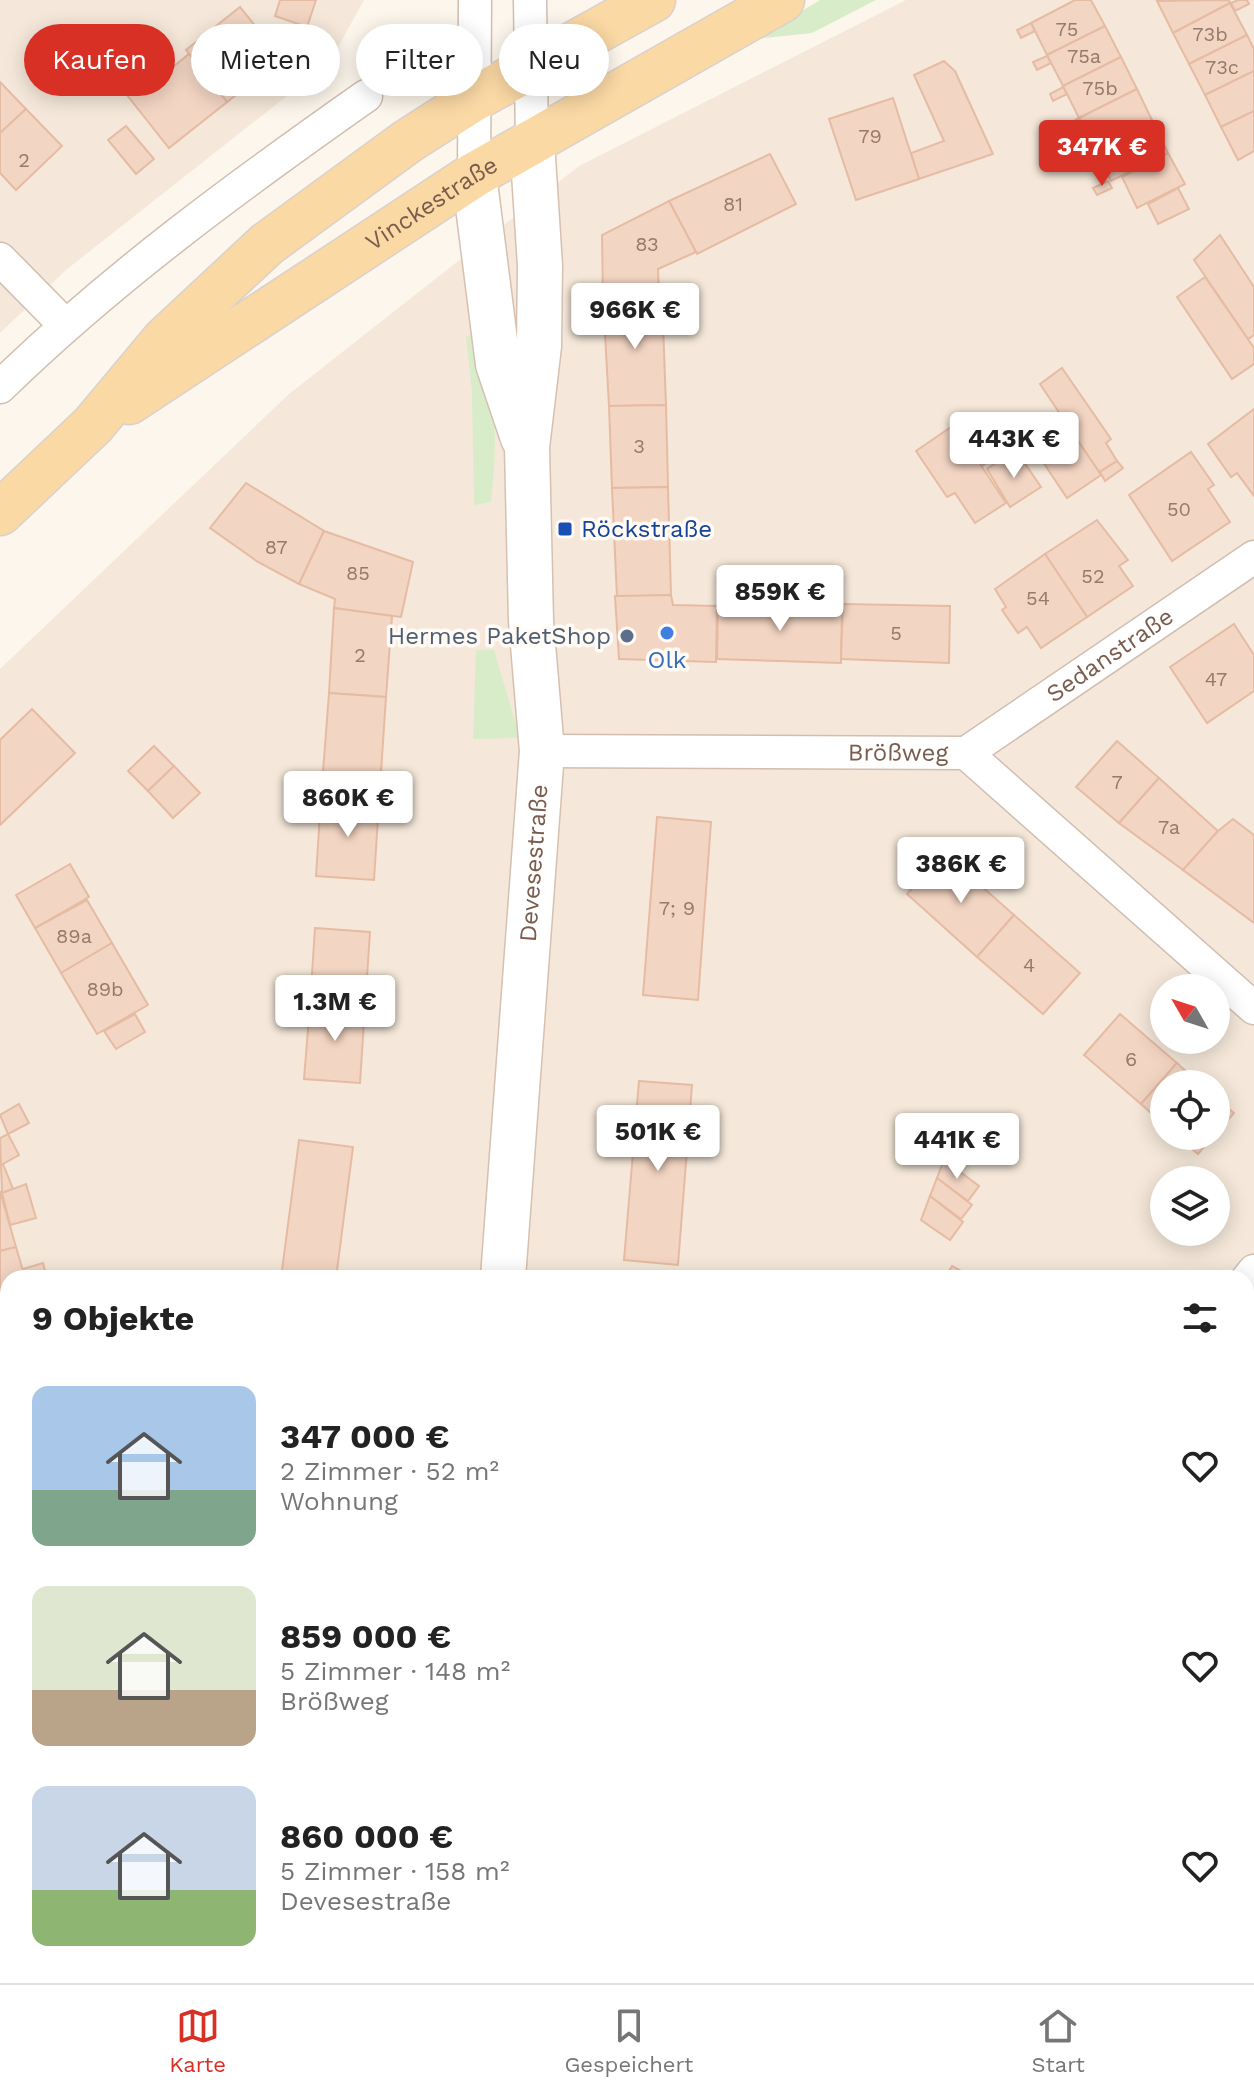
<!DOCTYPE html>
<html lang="de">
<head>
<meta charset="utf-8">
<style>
	body { margin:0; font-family:"Work Sans",sans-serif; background:#f6f6f6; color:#222; height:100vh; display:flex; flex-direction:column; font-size:30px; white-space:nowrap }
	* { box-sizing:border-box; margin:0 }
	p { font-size:26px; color:#767676 }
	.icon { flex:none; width:44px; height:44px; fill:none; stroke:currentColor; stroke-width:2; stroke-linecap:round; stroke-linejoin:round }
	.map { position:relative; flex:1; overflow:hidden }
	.drawer { position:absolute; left:0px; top:1270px; width:1254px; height:714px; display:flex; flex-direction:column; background:#fff; border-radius:24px 24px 0 0; box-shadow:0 4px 20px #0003 }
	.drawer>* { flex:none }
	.hud { position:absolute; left:24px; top:24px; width:800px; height:72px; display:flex; gap:16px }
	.needle { width:52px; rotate:309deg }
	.controls { position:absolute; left:1150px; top:974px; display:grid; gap:16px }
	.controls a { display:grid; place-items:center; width:80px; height:80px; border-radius:50%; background:#fff; box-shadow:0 4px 20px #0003; font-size:40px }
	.price { position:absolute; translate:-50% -68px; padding:0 18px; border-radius:8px; background:#fff; color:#222; font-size:26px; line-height:52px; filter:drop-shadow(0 2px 4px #0008) }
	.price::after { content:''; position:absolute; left:50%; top:48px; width:24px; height:18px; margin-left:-12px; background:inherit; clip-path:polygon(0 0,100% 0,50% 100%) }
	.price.active { background:#d93025; color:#fff }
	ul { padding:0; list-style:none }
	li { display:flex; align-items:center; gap:24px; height:200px; padding:0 32px }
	li span { display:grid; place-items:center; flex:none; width:224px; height:160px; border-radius:16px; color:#555 }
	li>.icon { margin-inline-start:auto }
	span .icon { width:96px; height:96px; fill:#fffc; stroke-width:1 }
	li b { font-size:34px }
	h2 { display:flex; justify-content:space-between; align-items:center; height:96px; padding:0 32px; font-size:34px }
	.chip { padding:0 28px; border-radius:36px; background:#fff; box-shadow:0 4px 20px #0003; font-size:28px; line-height:72px }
	.chip.active { background:#d93025; color:#fff }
	.dock { display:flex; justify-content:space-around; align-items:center; height:112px; border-top:2px solid #e0e0e0; background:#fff; font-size:22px; color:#767676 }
	.dock a { display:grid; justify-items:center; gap:4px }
	.dock .active { color:#d93025 }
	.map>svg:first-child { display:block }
	.residential { fill:#f5e8da; fill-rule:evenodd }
	.green { fill:#d8ecc9 }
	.building { fill:#f3d5c3; stroke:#e6bba3; stroke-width:2 }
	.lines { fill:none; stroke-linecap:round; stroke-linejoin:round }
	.street-casing { stroke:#d1beb0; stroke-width:35 }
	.secondary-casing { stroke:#d6c0b0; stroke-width:47 }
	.primary-casing { stroke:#dad1cd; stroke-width:47 }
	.street { stroke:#fff; stroke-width:32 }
	.secondary { stroke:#fff; stroke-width:44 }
	.primary { stroke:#fbd9a5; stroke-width:44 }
	.transit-dot { fill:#1a4fb4; stroke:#fffaf3; stroke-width:3 }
	.shop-dot { fill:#3f7fe0; stroke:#fffaf3; stroke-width:3 }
	.service-dot { fill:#5c6f8a; stroke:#fffaf3; stroke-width:3 }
	.labels { text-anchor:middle; stroke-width:7; stroke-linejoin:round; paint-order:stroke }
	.number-label { font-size:20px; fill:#987a6a }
	.street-label { font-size:24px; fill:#7a5c4d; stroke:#fffaf3 }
	.transit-label { font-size:24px; fill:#164399; stroke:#fffaf3; text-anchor:start }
	.service-label { font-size:24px; fill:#4e5e75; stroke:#fffaf3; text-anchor:end }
	.shop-label { font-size:24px; fill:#366cbe; stroke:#fffaf3 }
</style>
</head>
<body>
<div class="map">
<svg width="1254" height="1983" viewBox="0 0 1254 1983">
	<rect width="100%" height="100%" fill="#fdf6ec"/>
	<g class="residential">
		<polygon points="0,0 364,0 330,62 66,270 0,333"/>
		<path d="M 906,0 L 1254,0 L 1254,1983 L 0,1983 L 0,669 L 289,394 L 579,166 ZM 1164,988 L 1216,988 L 1216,1040 L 1164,1040 ZM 1164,1084 L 1216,1084 L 1216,1136 L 1164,1136 ZM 1164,1180 L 1216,1180 L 1216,1232 L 1164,1232 ZM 8,1278 L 1246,1278 L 1246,1976 L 8,1976 Z"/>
	</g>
	<g class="green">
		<polygon points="820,0 876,0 812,33 756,39"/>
		<path d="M 477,333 C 497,398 498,436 491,502 L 474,505 L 472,393 L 466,337 Z"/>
		<polygon points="476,650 494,650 520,738 473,739"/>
		<polygon points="1254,1298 1254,1983 1017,1983 1018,1976 1246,1976 1246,1309"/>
	</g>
	<g class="building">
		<polygon points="280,0 316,0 307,27 275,16"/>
		<polygon points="1075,0 1091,0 1105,26 1047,55 1031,23"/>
		<polygon points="1229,0 1230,3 1173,33 1157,1"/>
		<polygon points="1238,0 1247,0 1249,4 1235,11 1231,3"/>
		<polygon points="1230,3 1247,35 1189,64 1173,33"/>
		<polygon points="240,7 282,59 227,102 186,50"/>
		<polygon points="1031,23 1035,31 1021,38 1017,30"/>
		<polygon points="1105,26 1121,57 1063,86 1047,55"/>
		<polygon points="1247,35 1254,49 1254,71 1205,95 1189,64"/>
		<polygon points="149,54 164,74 189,54 227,102 169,148 115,80"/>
		<polygon points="1047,56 1051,63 1037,70 1033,62"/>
		<polygon points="1121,57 1137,89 1079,118 1063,86"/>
		<polygon points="944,61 955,71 993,154 919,179 911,153 944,141 914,75"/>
		<polygon points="1254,71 1254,111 1221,127 1205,95"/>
		<polygon points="0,82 26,109 0,133"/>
		<polygon points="1063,87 1067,94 1053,101 1050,94"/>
		<polygon points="1137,89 1152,120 1095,150 1079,118"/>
		<polygon points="893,98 919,179 856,200 829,119"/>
		<polygon points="26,109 62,146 16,190 0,173 0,133"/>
		<polygon points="1254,111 1254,151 1238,160 1221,127"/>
		<polygon points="1079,118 1083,126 1069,133 1065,126"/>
		<polygon points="1152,120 1168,153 1111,181 1095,150"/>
		<polygon points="126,126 154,159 136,174 108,140"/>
		<polygon points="1095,150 1099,157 1085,164 1081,157"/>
		<polygon points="1168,153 1185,184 1137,208 1122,177"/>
		<polygon points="770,154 796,204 697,254 669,201"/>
		<polygon points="1108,181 1112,188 1097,195 1093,188"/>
		<polygon points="1178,188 1189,209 1158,224 1148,204"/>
		<polygon points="669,201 696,252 658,269 659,296 603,298 602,235"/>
		<polygon points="1220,235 1254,287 1254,335 1248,339 1194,260"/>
		<polygon points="1205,277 1254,348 1254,364 1232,379 1177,297"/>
		<polygon points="662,296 666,405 609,406 603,298"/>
		<polygon points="1062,368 1111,439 1106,443 1117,461 1099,472 1040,384"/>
		<polygon points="666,405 668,487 612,488 609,406"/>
		<polygon points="1254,409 1254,496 1237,473 1231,477 1208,444"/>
		<polygon points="990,418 1010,447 983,465 964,435"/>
		<polygon points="1065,422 1101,475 1067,498 1031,444"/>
		<polygon points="954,425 1006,503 975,523 955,493 947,497 916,451"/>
		<polygon points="1191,452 1214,485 1208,489 1230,522 1172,561 1129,495"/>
		<polygon points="1020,456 1041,487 1010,507 987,469 1002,459 1006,465"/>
		<polygon points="1117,461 1123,468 1105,481 1100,472"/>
		<polygon points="246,483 324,531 299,584 258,562 210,528"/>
		<polygon points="668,487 671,595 617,597 612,488"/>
		<polygon points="1097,520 1128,560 1119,566 1133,586 1087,617 1045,554"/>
		<polygon points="324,531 413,562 401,617 334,608 335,599 299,584"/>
		<polygon points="1045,554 1087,617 1041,648 1027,627 1018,633 1002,610 1006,607 995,589"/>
		<polygon points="671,595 673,605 717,606 716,662 619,659 615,596"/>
		<polygon points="718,603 842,606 841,663 717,659"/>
		<polygon points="843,604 950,606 949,663 841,659"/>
		<polygon points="334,608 392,616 386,697 329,693"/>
		<polygon points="1234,624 1254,655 1254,691 1207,723 1170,667"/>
		<polygon points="329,693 386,697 379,802 321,798"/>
		<polygon points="32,709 75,753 0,825 0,740"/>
		<polygon points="1117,741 1159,778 1119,823 1076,787"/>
		<polygon points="154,746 174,766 148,791 128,771"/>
		<polygon points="174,766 200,793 173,818 148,791"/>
		<polygon points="1159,778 1218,831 1183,870 1119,823"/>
		<polygon points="321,798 379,802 374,880 316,876"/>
		<polygon points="657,817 711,822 698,1000 643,995"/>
		<polygon points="1233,819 1254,835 1254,923 1183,870 1218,831"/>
		<polygon points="944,853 1014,915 977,957 907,894"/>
		<polygon points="70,864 89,897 35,928 16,895"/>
		<polygon points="87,900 112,943 61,973 35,928"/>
		<polygon points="1014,915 1080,973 1043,1014 977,957"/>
		<polygon points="315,928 370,932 365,1007 310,1004"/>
		<polygon points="112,943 148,1005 97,1034 61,973"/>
		<polygon points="310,1004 365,1007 360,1083 304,1079"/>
		<polygon points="135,1014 145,1032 116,1049 104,1031"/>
		<polygon points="1120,1014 1177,1063 1141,1104 1084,1055"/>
		<polygon points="1177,1063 1200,1084 1164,1084 1164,1125 1141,1104"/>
		<polygon points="639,1081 692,1085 678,1265 624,1260"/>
		<polygon points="1216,1098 1234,1113 1216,1133"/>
		<polygon points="19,1104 29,1123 8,1134 0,1115"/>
		<polygon points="8,1134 19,1155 3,1164 13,1189 2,1193 0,1138"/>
		<polygon points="1177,1136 1213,1136 1198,1154"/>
		<polygon points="299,1140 353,1147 336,1278 281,1278"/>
		<polygon points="944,1160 979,1186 968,1201 937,1178"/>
		<polygon points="937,1178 972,1205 961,1219 930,1196"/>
		<polygon points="26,1184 36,1218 10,1225 2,1193"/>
		<polygon points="0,1191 16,1247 0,1251"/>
		<polygon points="930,1196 963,1222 950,1240 921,1220"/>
		<polygon points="16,1247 25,1278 8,1278 8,1310 0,1312 0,1251"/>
		<polygon points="43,1263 47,1278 25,1278 23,1269"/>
		<polygon points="952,1266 974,1278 945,1278"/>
		<polygon points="8,1567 8,1619 0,1583 0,1569"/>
		<polygon points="0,1583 8,1619 0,1621"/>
		<polygon points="8,1619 8,1641 0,1643 0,1621"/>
		<polygon points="95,1976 139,1976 137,1983 114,1983"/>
		<polygon points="145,1976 222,1976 220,1983 143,1983"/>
		<rect x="475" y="1976" width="55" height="7"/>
	</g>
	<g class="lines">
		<g class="street-casing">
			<g id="street">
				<polyline points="530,0 532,142"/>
				<polyline points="474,175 475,0"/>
				<polyline points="0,259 64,324"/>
				<path d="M 0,387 C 112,278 238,186 366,96"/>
				<path id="s1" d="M 542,751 L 966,753 L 1254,1008"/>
				<path id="s2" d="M 966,753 L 1254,557"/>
				<polyline points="1246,1281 1254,1271"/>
				<polyline points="0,1452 8,1451"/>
				<polyline points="991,1983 992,1976"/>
			</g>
		</g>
		<g class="secondary-casing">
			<g id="secondary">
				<polyline points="474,175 498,364 523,438"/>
				<path id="s3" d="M 503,1278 L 542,751 L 531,621 L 527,447 L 539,346 L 540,266 L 532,142"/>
				<polyline points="356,1983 357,1976"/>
			</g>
		</g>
		<g class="primary-casing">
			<g id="primary">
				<path id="s4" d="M 129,402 L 474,175 L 782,0"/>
				<polyline points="0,513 93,425 164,340 267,244 408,141 472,100 653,0"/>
			</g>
		</g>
		<use href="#street" class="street"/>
		<use href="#secondary" class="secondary"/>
		<use href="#primary" class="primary"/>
	</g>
	<rect class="transit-dot" x="557" y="521" width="16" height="16" rx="4"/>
	<circle class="shop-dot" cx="667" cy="633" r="8"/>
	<circle class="service-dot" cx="627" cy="636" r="8"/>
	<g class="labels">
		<g class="number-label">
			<text x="1067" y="36">75</text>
			<text x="1210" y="41">73b</text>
			<text x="1084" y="63">75a</text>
			<text x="1222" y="74">73c</text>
			<text x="1100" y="95">75b</text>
			<text x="870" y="143">79</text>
			<text x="24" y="167">2</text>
			<text x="733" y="211">81</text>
			<text x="647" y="251">83</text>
			<text x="639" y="453">3</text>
			<text x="1179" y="516">50</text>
			<text x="276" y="554">87</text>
			<text x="358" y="580">85</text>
			<text x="1093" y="583">52</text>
			<text x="1038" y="605">54</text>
			<text x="896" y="640">5</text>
			<text x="360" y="662">2</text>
			<text x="1216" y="686">47</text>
			<text x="1117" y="789">7</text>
			<text x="1169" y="834">7a</text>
			<text x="677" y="915">7; 9</text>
			<text x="74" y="943">89a</text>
			<text x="1029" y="972">4</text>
			<text x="105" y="996">89b</text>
			<text x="1131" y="1066">6</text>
		</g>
		<g class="street-label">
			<text dy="8" stroke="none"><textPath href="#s4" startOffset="362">Vinckestraße</textPath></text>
			<text dy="8" stroke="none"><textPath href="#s2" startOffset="174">Sedanstraße</textPath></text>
			<text dy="8" stroke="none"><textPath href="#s1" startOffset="356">Brößweg</textPath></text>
			<text dy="8" stroke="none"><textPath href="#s3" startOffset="416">Devesestraße</textPath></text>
		</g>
		<g class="transit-label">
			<text x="581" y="537">Röckstraße</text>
		</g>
		<g class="service-label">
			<text x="611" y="644">Hermes PaketShop</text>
		</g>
		<g class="shop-label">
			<text x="667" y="668">Olk</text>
		</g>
	</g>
</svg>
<div class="controls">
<a><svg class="needle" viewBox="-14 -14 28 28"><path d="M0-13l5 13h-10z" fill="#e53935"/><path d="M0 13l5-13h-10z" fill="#767676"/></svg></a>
<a><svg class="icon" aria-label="locate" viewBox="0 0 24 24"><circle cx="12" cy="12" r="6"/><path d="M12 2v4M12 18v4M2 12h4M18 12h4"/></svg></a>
<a><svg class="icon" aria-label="layers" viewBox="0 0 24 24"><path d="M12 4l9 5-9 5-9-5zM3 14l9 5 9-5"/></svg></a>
</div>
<b class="price active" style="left:1102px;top:188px">347K €</b>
<b class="price" style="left:635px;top:351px">966K €</b>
<b class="price" style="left:1014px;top:480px">443K €</b>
<b class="price" style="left:780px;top:633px">859K €</b>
<b class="price" style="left:348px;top:839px">860K €</b>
<b class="price" style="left:961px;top:905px">386K €</b>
<b class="price" style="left:335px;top:1043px">1.3M €</b>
<b class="price" style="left:658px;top:1173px">501K €</b>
<b class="price" style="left:957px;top:1181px">441K €</b>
<div class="hud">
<a class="chip active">Kaufen</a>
<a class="chip">Mieten</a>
<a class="chip">Filter</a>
<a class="chip">Neu</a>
</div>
<section class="drawer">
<h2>9 Objekte<svg class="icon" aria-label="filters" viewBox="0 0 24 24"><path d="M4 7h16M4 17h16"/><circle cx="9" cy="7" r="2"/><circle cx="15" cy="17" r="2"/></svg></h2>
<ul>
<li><span style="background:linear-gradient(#a9c7e8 65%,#7fa58c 0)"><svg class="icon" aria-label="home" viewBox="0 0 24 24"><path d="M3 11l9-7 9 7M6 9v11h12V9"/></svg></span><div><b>347 000 €</b><p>2 Zimmer · 52 m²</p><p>Wohnung</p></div><svg class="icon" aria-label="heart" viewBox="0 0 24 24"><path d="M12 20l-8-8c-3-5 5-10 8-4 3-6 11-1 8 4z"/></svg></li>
<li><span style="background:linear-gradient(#dfe7d0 65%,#b9a48a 0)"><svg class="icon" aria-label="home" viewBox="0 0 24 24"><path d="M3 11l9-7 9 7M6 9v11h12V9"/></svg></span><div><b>859 000 €</b><p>5 Zimmer · 148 m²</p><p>Brößweg</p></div><svg class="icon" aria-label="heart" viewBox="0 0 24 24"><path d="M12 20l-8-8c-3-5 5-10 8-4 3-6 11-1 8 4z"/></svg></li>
<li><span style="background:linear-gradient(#c9d6e8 65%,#8fb573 0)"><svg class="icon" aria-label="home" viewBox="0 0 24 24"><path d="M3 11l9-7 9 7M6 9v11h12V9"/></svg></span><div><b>860 000 €</b><p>5 Zimmer · 158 m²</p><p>Devesestraße</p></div><svg class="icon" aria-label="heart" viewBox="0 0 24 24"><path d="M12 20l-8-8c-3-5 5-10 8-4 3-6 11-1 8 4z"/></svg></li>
</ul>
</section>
</div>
<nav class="dock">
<a class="active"><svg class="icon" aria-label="map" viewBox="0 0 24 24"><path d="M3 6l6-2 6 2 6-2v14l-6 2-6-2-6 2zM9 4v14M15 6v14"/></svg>Karte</a>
<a><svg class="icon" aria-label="saved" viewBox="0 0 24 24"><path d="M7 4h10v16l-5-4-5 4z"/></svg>Gespeichert</a>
<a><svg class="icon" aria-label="home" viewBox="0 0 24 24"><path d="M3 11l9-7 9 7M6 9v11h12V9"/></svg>Start</a>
</nav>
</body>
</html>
